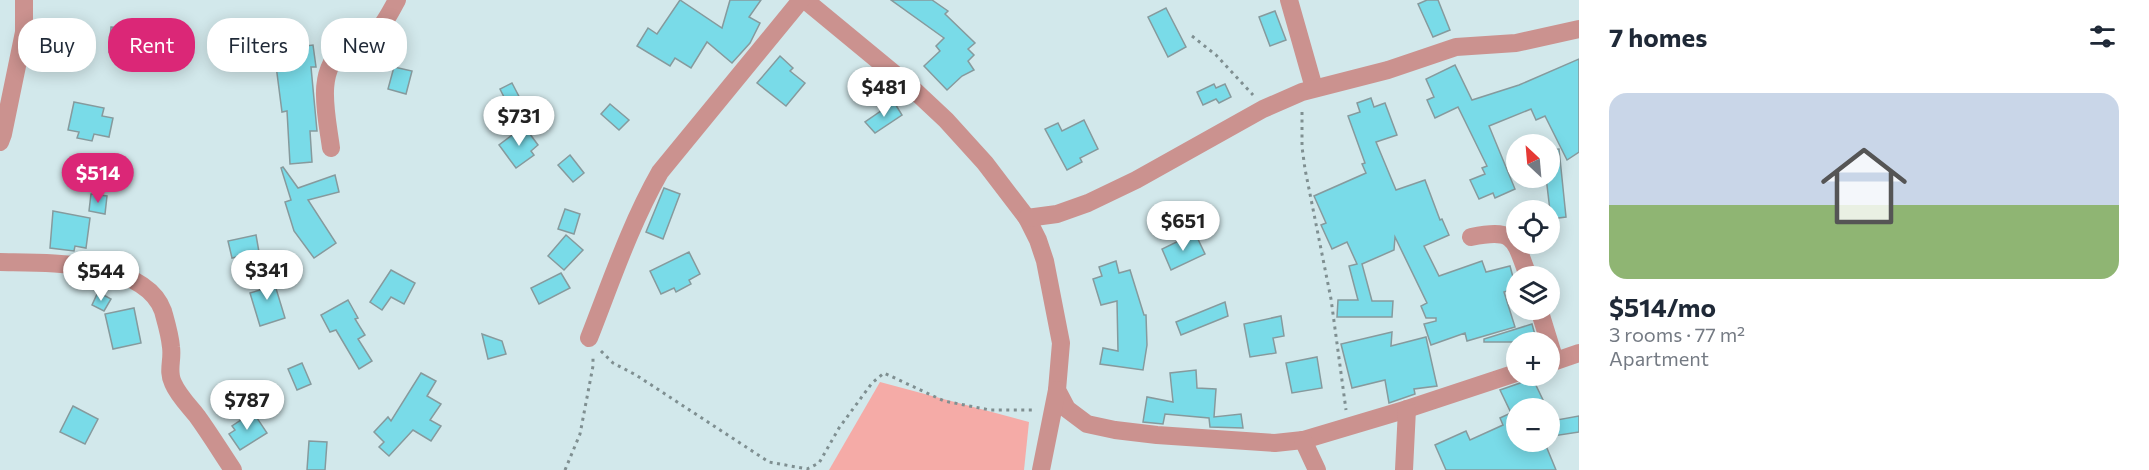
<!DOCTYPE html>
<html lang="en">
<head>
<meta charset="utf-8">
<style>
	body { margin:0; font-family:Commissioner,sans-serif; background:#f6f6f7; color:#1f2937; height:100vh; display:flex; flex-direction:column; font-size:22px; white-space:nowrap }
	* { box-sizing:border-box; margin:0 }
	p { font-size:20px; color:#747a83 }
	.icon { flex:none; width:33px; height:33px; fill:none; stroke:currentColor; stroke-width:2; stroke-linecap:round; stroke-linejoin:round }
	.map { position:relative; flex:1; overflow:hidden }
	.details { display:flex; flex-direction:column; background:#fff; width:570px }
	.details>* { flex:none }
	.top-card { position:absolute; left:18px; top:18px; width:570px; height:54px; display:flex; gap:12px }
	.needle { width:39px; rotate:334deg }
	.controls { position:absolute; left:1506px; top:134px; display:grid; gap:12px }
	.controls a { display:grid; place-items:center; width:54px; height:54px; border-radius:50%; background:#fff; box-shadow:0 3px 15px #0003; font-size:30px }
	.price { position:absolute; translate:-50% -51px; padding:0 14px; border-radius:21px; background:#fff; color:#222; font-size:20px; line-height:39px; filter:drop-shadow(0 2px 3px #0008) }
	.price::after { content:''; position:absolute; left:50%; top:36px; width:18px; height:14px; margin-left:-9px; background:inherit; clip-path:polygon(0 0,100% 0,50% 100%) }
	.price.active { background:#db2777; color:#fff }
	ul { padding:0; list-style:none }
	li { display:grid; align-content:center; gap:12px; height:318px; padding:0 30px }
	li+li { border-top:2px solid #e0e1e3 }
	li span { display:grid; place-items:center; height:186px; border-radius:18px; color:#555 }
	li>.icon { margin-inline-start:auto }
	span .icon { width:108px; height:108px; fill:#fffc; stroke-width:1 }
	li b { font-size:26px }
	h2 { display:flex; justify-content:space-between; align-items:center; height:72px; padding:0 30px; font-size:26px }
	.pill { padding:0 21px; border-radius:24px; background:#fff; box-shadow:0 3px 15px #0003; font-size:21px; line-height:54px }
	.pill.active { background:#db2777; color:#fff }
	main { display:flex; flex:1; min-height:0 }
	.map>svg:first-child { display:block }
	.green { fill:#f5aba7 }
	.building { fill:#79dbe8; stroke:#869a9d; stroke-width:1.5 }
	.lines { fill:none; stroke-linecap:round; stroke-linejoin:round }
	.path { stroke:#7f8f91; stroke-width:3; stroke-dasharray:3 4.5; stroke-linecap:butt }
	.street { stroke:#cb928f; stroke-width:18 }
</style>
</head>
<body>
<main>
<div class="map">
<svg width="1579" height="470" viewBox="0 0 1579 470">
	<rect width="100%" height="100%" fill="#d2e8eb"/>
	<polygon class="green" points="880,382 1029,422 1024,470 829,470"/>
	<g class="building">
		<polygon points="680,0 722,28 730,0 761,0 749,17 760,23 750,43 732,63 707,42 691,68 675,58 670,66 637,46 648,28 657,34"/>
		<polygon points="891,0 932,0 948,11 945,14 975,43 968,49 974,55 968,61 974,70 962,76 947,90 924,66 940,51 936,46 944,38"/>
		<polygon points="1427,0 1438,0 1450,30 1433,37 1418,4"/>
		<polygon points="1166,8 1186,47 1168,57 1148,17"/>
		<polygon points="1275,11 1286,40 1270,46 1259,17"/>
		<polygon points="111,27 139,29 137,54 109,52"/>
		<polygon points="313,45 316,67 311,67 317,131 310,131 312,162 290,164 287,111 282,112 274,50"/>
		<polygon points="780,56 793,68 790,71 805,83 786,106 757,83"/>
		<polygon points="1579,59 1579,152 1567,160 1545,116 1536,120 1531,109 1489,126 1515,189 1495,198 1493,193 1479,199 1470,180 1485,174 1482,168 1487,166 1458,107 1435,118 1427,100 1434,97 1426,79 1455,65 1472,100 1519,85"/>
		<polygon points="394,67 412,71 406,94 388,89"/>
		<polygon points="512,83 525,108 513,115 500,89"/>
		<polygon points="1214,84 1216,88 1225,84 1231,97 1219,103 1216,99 1203,105 1197,92"/>
		<polygon points="1371,98 1374,107 1385,103 1397,135 1376,142 1396,190 1425,180 1440,220 1442,219 1449,235 1424,246 1439,276 1482,261 1486,272 1510,266 1516,288 1504,292 1515,327 1467,341 1465,333 1431,345 1424,324 1436,321 1436,318 1426,318 1421,306 1427,303 1395,237 1394,250 1362,264 1372,301 1393,301 1392,317 1337,317 1338,300 1358,300 1349,266 1357,264 1347,242 1332,249 1321,225 1326,223 1314,196 1366,173 1362,164 1365,163 1348,116 1360,112 1357,103"/>
		<polygon points="74,102 104,108 102,116 113,118 109,137 94,134 92,141 77,138 79,132 68,130"/>
		<polygon points="894,102 902,115 875,133 865,122"/>
		<polygon points="610,104 629,120 619,130 601,114"/>
		<polygon points="1084,120 1098,149 1080,158 1082,162 1067,170 1045,129 1058,123 1062,131"/>
		<polygon points="524,126 538,145 531,151 534,155 516,168 499,145"/>
		<polygon points="1559,149 1566,217 1551,219 1546,177 1550,177 1550,150"/>
		<polygon points="570,155 584,173 573,182 558,165"/>
		<polygon points="283,167 298,188 335,175 339,192 308,200 336,243 314,258 294,231 285,202 291,200 281,168"/>
		<polygon points="664,188 680,194 663,239 646,232"/>
		<polygon points="91,194 107,196 105,214 89,211"/>
		<polygon points="565,209 580,214 574,234 558,229"/>
		<polygon points="53,211 90,218 86,248 75,246 74,251 50,248"/>
		<polygon points="1195,233 1205,254 1171,270 1162,249"/>
		<polygon points="256,235 259,252 232,258 228,241"/>
		<polygon points="566,235 583,250 564,270 548,256"/>
		<polygon points="689,252 700,274 689,280 691,284 676,292 674,288 661,294 650,271"/>
		<polygon points="1116,261 1119,273 1130,270 1144,315 1146,315 1147,345 1143,370 1100,364 1103,348 1118,351 1117,301 1101,305 1093,279 1102,276 1099,267"/>
		<polygon points="391,270 415,283 404,304 391,297 382,310 370,302"/>
		<polygon points="271,272 285,318 260,326 250,293 260,290 255,277"/>
		<polygon points="561,273 570,288 539,304 531,288"/>
		<polygon points="98,292 111,299 104,311 92,305"/>
		<polygon points="348,300 358,318 355,319 365,335 358,339 372,361 359,369 336,330 330,332 321,315"/>
		<polygon points="1225,302 1228,316 1181,335 1176,322"/>
		<polygon points="134,308 141,343 113,349 105,314"/>
		<polygon points="1281,316 1284,336 1273,338 1276,353 1250,357 1244,324"/>
		<polygon points="1532,324 1537,342 1484,342 1484,339"/>
		<polygon points="1392,332 1391,346 1426,337 1437,386 1414,389 1415,394 1389,403 1385,380 1352,388 1341,344"/>
		<polygon points="482,334 502,341 506,354 488,359"/>
		<polygon points="1317,357 1322,388 1292,393 1286,363"/>
		<polygon points="302,363 311,384 297,390 288,369"/>
		<polygon points="1196,370 1197,388 1216,389 1214,417 1241,414 1243,428 1210,427 1209,418 1165,414 1163,424 1143,422 1147,397 1173,402 1170,373"/>
		<polygon points="421,373 436,381 427,396 441,404 430,420 441,426 431,441 413,430 389,456 379,447 384,442 374,432 388,417 391,421"/>
		<polygon points="1527,375 1531,375 1543,400 1527,408 1516,408 1516,441 1544,441 1556,470 1446,470 1435,445 1466,431 1470,440 1503,425 1500,418 1511,413 1500,390 1520,383"/>
		<polygon points="73,406 98,419 85,444 60,432"/>
		<polygon points="253,412 267,433 240,450 229,434 235,430 232,426"/>
		<polygon points="1579,416 1579,432 1553,436 1551,421"/>
		<polygon points="309,441 327,442 325,470 307,470"/>
	</g>
	<g class="lines">
		<g class="path">
			<polyline points="1192,36 1216,55 1253,95"/>
			<polyline points="1302,112 1302,147 1305,169 1331,299 1346,410"/>
			<polyline points="601,351 613,363 636,375 769,462 807,469 819,463 839,428 872,383 884,373 944,401 990,410 1035,410"/>
			<polyline points="565,470 580,434 593,366 593,355"/>
		</g>
		<g class="street">
			<polyline points="805,0 914,90 946,120 985,163 1027,218 1038,240 1045,261 1061,343 1057,390 1067,409 1087,424 1115,430 1157,435 1275,443 1303,440 1407,409 1516,373"/>
			<polyline points="1289,0 1314,88"/>
			<polyline points="0,142 3,134 24,32 24,0"/>
			<path d="M 331,148 C 327,116 314,70 345,48 C 352,43 362,41 370,36 C 383,28 389,14 397,0"/>
			<polyline points="1027,218 1057,214 1088,203 1136,180 1263,109 1302,92 1388,70 1456,47 1516,43 1579,29"/>
			<path d="M 1471,237 C 1515,228 1514,238 1528,276"/>
			<path d="M 0,262 C 44,263 144,259 163,311 C 166,322 170,335 171,347 C 173,360 167,371 173,383 C 178,395 189,406 197,416 C 210,434 221,452 233,470"/>
			<polyline points="1539,309 1555,361"/>
			<path d="M 589,338 C 611,282 630,225 660,172 L 801,0"/>
			<polyline points="1550,363 1579,353"/>
			<polyline points="1303,440 1317,470"/>
			<polyline points="1041,470 1057,390"/>
			<polyline points="1404,470 1407,409"/>
		</g>
	</g>
</svg>
<div class="controls">
<a><svg class="needle" viewBox="-14 -14 28 28"><path d="M0-13l5 13h-10z" fill="#e53935"/><path d="M0 13l5-13h-10z" fill="#747a83"/></svg></a>
<a><svg class="icon" aria-label="locate" viewBox="0 0 24 24"><circle cx="12" cy="12" r="6"/><path d="M12 2v4M12 18v4M2 12h4M18 12h4"/></svg></a>
<a><svg class="icon" aria-label="layers" viewBox="0 0 24 24"><path d="M12 4l9 5-9 5-9-5zM3 14l9 5 9-5"/></svg></a>
<a>+</a>
<a>−</a>
</div>
<b class="price" style="left:884px;top:118px">$481</b>
<b class="price" style="left:519px;top:147px">$731</b>
<b class="price active" style="left:98px;top:204px">$514</b>
<b class="price" style="left:1183px;top:252px">$651</b>
<b class="price" style="left:267px;top:301px">$341</b>
<b class="price" style="left:101px;top:302px">$544</b>
<b class="price" style="left:247px;top:431px">$787</b>
<div class="top-card">
<a class="pill">Buy</a>
<a class="pill active">Rent</a>
<a class="pill">Filters</a>
<a class="pill">New</a>
</div>
</div>
<section class="details">
<h2>7 homes<svg class="icon" aria-label="filters" viewBox="0 0 24 24"><path d="M4 7h16M4 17h16"/><circle cx="9" cy="7" r="2"/><circle cx="15" cy="17" r="2"/></svg></h2>
<ul>
<li><span style="background:linear-gradient(#c9d6e8 60%,#8fb573 0)"><svg class="icon" aria-label="home" viewBox="0 0 24 24"><path d="M3 11l9-7 9 7M6 9v11h12V9"/></svg></span><div><b>$514/mo</b><p>3 rooms · 77 m²</p><p>Apartment</p></div></li>
</ul>
</section>
</main>
</body>
</html>
